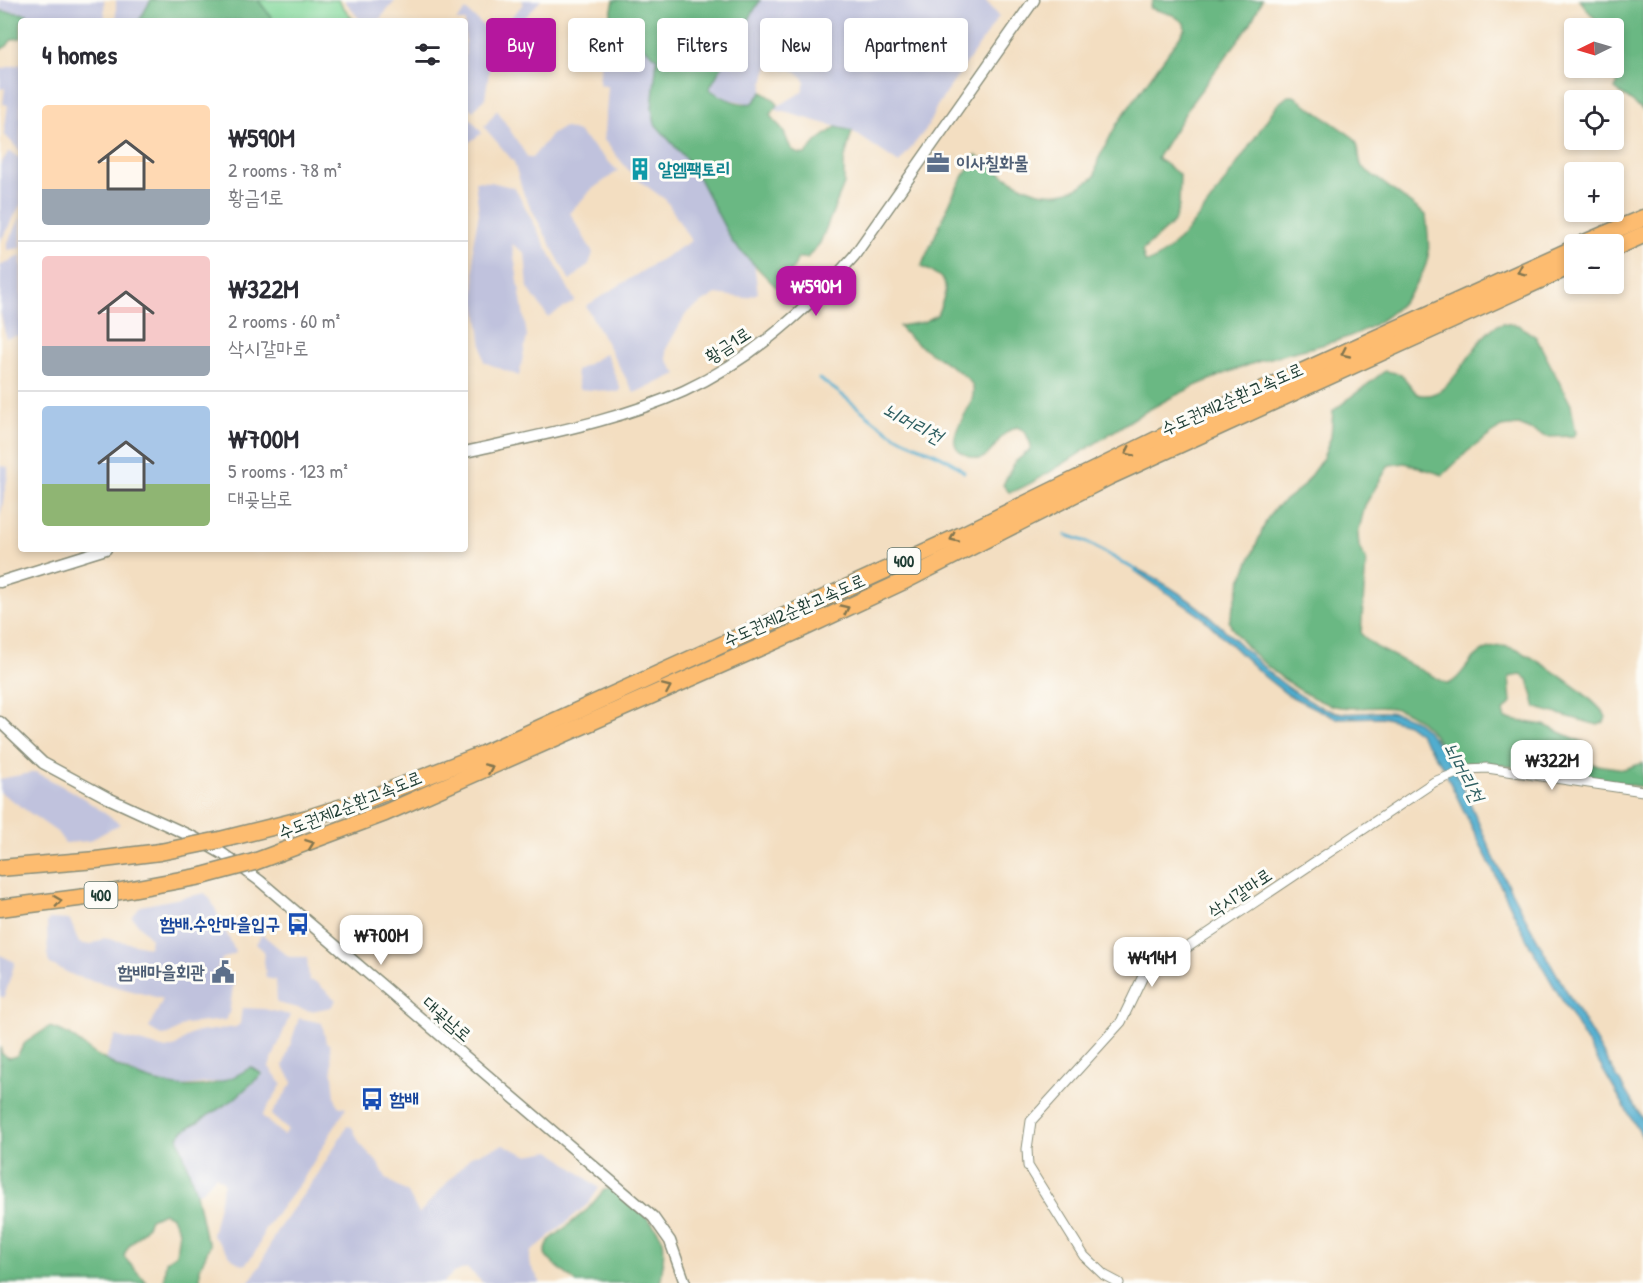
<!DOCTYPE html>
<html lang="en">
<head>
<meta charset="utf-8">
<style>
	body { margin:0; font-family:"Patrick Hand","Poor Story",sans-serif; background:#f2f2f3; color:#2b2b33; height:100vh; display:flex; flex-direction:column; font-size:22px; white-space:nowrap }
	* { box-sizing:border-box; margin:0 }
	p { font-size:20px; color:#7c7c81 }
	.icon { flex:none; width:33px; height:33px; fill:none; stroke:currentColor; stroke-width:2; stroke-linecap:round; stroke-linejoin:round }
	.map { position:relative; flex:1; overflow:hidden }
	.panel { position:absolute; left:18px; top:18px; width:450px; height:534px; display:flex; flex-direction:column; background:#fff; border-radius:6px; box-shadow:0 3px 9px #0003 }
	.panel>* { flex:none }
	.banner { position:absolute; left:486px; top:18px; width:570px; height:54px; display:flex; gap:12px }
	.needle { width:39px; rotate:265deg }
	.tools { position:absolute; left:1564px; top:18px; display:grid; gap:12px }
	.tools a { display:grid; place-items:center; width:60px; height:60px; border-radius:6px; background:#fff; box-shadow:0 3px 9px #0003; font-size:30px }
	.price { position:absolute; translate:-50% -51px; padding:0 14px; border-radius:12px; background:#fff; color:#222; font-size:20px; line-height:39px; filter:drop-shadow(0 2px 3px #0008) }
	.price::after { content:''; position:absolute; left:50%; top:36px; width:18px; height:14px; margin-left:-9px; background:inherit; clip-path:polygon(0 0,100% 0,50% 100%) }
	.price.selected { background:#b5179e; color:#fff }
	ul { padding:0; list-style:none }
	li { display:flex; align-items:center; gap:18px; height:150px; padding:0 24px }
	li+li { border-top:2px solid #e1e1e2 }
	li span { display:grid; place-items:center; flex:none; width:168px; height:120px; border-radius:6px; color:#555 }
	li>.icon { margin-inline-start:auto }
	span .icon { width:72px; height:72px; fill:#fffc; stroke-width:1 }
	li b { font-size:26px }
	h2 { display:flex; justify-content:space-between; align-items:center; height:72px; padding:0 24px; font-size:26px }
	.pill { padding:0 21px; border-radius:6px; background:#fff; box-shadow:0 3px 9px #0003; font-size:21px; line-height:54px }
	.pill.selected { background:#b5179e; color:#fff }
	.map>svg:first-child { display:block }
	.industrial { fill:#c0c2dd }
	.green { fill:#83d89b; stroke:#518a68; stroke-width:1.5 }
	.forest { fill:#6ab883; stroke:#447a5c; stroke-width:1.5 }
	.water { fill:#51adcf; stroke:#387582; stroke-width:1.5 }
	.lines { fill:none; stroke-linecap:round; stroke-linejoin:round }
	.stream { stroke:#51adcf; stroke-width:3 }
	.minor-casing { stroke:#898e7a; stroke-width:11 }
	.tertiary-casing { stroke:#898e7a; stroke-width:13 }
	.motorway-casing { stroke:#898e7a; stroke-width:19 }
	.minor { stroke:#fff; stroke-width:9 }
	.tertiary { stroke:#fff; stroke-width:10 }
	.motorway { stroke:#fdbc70; stroke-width:16 }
	.motorway-bridge-casing { stroke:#898e7a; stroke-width:19; stroke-linecap:butt }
	.motorway-bridge { stroke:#fdbc70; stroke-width:16 }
	.oneway { stroke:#83764f }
	.labels { text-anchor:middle; stroke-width:6; stroke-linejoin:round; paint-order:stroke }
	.shield { fill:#fdfcf7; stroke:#62766e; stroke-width:1.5 }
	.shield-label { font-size:16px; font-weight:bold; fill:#1f3d34 }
	.service-label { font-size:18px; font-weight:bold; fill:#4e5e75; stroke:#fdfcf7; text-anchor:start }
	.culture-label { font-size:18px; font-weight:bold; fill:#0d838f; stroke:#fdfcf7; text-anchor:start }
	.street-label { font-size:18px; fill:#1f3d34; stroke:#fdfcf7 }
	.transit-label { font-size:18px; font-weight:bold; fill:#164399; stroke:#fdfcf7; text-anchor:end }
	.water-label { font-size:20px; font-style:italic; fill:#2e5f62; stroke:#fdfcf7 }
</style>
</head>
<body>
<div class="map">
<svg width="1643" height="1283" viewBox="0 0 1643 1283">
	<rect width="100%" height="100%" fill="#fdfcf7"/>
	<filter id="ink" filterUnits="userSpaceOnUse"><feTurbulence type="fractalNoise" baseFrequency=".0167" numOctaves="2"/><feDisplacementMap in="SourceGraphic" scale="12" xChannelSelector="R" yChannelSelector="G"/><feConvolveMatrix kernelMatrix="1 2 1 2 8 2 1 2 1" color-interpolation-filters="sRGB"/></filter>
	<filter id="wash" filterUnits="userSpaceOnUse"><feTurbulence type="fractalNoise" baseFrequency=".008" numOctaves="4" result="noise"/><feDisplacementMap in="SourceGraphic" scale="24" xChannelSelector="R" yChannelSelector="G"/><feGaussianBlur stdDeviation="1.35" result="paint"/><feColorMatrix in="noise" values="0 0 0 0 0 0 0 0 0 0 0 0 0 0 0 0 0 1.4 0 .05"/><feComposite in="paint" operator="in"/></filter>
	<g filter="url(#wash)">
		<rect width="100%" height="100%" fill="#f3dec1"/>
		<g class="industrial">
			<polygon points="0,0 104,0 105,21 26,21 27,14 0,11"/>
			<polygon points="116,0 151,0 139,21 116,21"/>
			<polygon points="344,0 396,0 378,21 361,21"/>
			<polygon points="521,0 541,0 500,44 491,59 485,98 473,111 465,104 465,21 456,21 466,10 494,36 524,3"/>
			<polygon points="760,0 985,0 999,16 937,106 927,128 899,163 852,131 773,109 802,92 805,83 803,77 791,69 785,70 774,62 770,63 765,74 762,92 753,104 727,99 709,89"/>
			<polygon points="615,41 646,47 657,59 652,109 655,124 693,167 739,250 754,263 758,293 745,298 716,294 687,312 666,349 667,360 677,374 634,393 586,306 691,241 666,200 634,177 604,140 608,87 599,84 601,59 604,46 609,48"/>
			<polygon points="21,64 21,152 4,134 8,105 3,104 5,88 0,89 0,69"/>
			<polygon points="497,110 528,158 532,158 551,135 564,127 578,132 618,171 591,190 570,213 593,253 589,264 570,281 524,195 514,162 484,127"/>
			<polygon points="465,112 482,133 465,145"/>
			<polygon points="9,151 21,159 21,204 0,242 0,165"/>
			<polygon points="475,181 491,182 515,188 575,301 548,317 528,288 525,253 512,244 527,336 519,376 484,362 475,295 473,244 479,213"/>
			<polygon points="21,217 21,248 7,250 8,242"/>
			<polygon points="21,255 21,335 6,338 0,311 0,266"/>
			<polygon points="606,353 621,390 618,392 579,389 576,371"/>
			<polygon points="0,466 8,467 8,474 0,518"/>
			<polygon points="36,772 80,796 120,824 89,841 65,843 57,832 0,792 0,779"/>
			<polygon points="205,893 211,900 236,953 222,959 212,980 234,980 229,1014 225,1020 185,1024 169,1035 162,1036 149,1028 163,999 75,976 50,964 48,960 47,922 50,919 70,920 79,943 90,945 104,938 149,947 151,939 132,917 141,906"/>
			<polygon points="262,934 289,957 307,957 309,980 317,983 336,1000 331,1007 311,1011 277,1003 276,980 266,978 263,950 256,944"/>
			<polygon points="0,955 15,962 4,998 0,996"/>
			<polygon points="242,1008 264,1009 290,1015 269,1067 282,1084 262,1116 283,1135 288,1130 271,1115 293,1082 283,1066 299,1018 322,1023 326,1042 330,1045 335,1097 338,1106 346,1108 302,1181 264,1230 258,1248 246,1264 242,1265 234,1260 212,1235 224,1182 216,1176 201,1192 196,1193 178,1137 183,1131 233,1100 262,1073 251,1067 231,1080 174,1087 159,1085 105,1060 115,1036 166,1049 176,1046 192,1033 236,1027 240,1024"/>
			<polygon points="347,1126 352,1127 360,1144 377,1162 387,1179 408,1193 419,1214 471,1156 503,1145 527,1155 551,1151 599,1188 589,1203 531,1252 529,1263 541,1283 483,1283 467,1268 453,1273 443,1283 248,1283 260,1266 276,1232 318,1174"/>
		</g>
		<polygon class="green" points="258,0 338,0 354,21 270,21 271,17"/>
		<g class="forest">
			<polygon points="151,0 258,0 271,17 270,21 139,21"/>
			<path d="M 614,0 L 760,0 L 709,89 C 721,97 738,106 753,103 L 762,92 L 775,100 L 778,105 L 770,114 C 772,121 778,123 782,129 C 789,140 788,156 806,154 L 817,141 L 836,127 L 852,131 L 844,161 L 844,184 L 820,243 L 807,258 L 798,258 L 790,275 L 777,288 L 733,243 L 693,167 L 655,124 L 652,109 L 657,59 C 649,47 623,36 610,43 L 609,48 L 604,46 Z"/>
			<path d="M 1153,0 L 1262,0 L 1251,23 L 1192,102 L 1157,158 L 1180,175 L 1179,206 L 1174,222 L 1142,251 L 1145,262 C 1177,264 1256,134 1277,105 L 1288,96 L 1294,96 L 1354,138 C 1361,146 1357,157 1362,167 L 1426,215 C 1427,228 1430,243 1428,256 C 1425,276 1405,303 1388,315 C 1351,345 1300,347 1257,362 C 1217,375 1177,393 1141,414 C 1122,425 1022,494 1009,492 L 1003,485 L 1015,462 L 1030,450 L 1031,445 L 1025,431 L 1017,427 C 997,433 996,453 980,459 C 924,448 979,412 973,387 C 969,371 915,349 899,326 L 924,322 L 937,315 C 949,286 951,279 921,267 L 955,191 L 976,155 C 1014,183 1050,214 1095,176 L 1098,160 L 1117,124 L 1185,29 L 1184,23 L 1173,15 L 1150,8 Z"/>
			<path d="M 1580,0 L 1643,0 L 1643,110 L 1615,89 L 1620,77 L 1614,64 L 1614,28 C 1598,28 1589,11 1580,0 Z"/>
			<polygon points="0,11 27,14 26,21 21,21 21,38 12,39 7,46 0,50"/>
			<path d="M 1503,323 L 1518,325 L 1536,337 L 1571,405 L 1576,433 L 1574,436 L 1547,437 L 1519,425 L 1501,427 L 1468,451 L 1443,475 L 1405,463 L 1389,465 L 1365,505 L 1358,534 L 1359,547 L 1366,560 L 1361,634 L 1376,647 L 1448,684 C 1463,679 1467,656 1490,648 C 1495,647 1502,645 1508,647 C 1527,650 1599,701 1606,717 L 1604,722 L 1598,725 L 1536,708 L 1528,679 L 1521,675 L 1509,677 L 1511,703 L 1503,712 L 1505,719 L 1544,725 L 1587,744 L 1585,757 L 1590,764 L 1624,769 L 1643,763 L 1643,787 L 1488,763 L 1454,764 C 1441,745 1429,724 1408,713 C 1384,701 1360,712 1335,706 C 1304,700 1242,651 1229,622 L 1241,581 L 1267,519 L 1275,508 L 1302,487 L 1323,458 L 1331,437 L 1333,411 L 1385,371 L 1401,374 L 1417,394 C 1455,406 1472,331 1503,323 Z"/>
			<path d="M 49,1027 C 70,1031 82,1047 100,1057 C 149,1086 200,1101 251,1067 L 262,1074 L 233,1100 L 183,1131 L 178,1137 L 196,1193 L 205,1236 L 210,1245 L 200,1268 L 200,1283 L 167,1283 L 164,1279 L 166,1261 L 176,1254 L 179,1231 L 172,1217 L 164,1213 L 150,1219 C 145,1236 127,1240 124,1257 L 147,1283 L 0,1283 L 0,1047 L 2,1054 L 9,1058 L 17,1056 L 25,1043 Z"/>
			<path d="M 609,1189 C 624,1194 658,1225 663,1241 C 665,1247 662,1276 660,1283 L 577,1283 L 547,1258 L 545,1253 L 549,1241 L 588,1209 L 604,1190 Z"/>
		</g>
		<path class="water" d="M 1137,569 C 1165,583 1194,602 1216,622 C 1255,657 1273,683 1321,707 C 1356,725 1390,696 1424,728 C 1459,761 1477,826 1499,868 C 1543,954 1593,1038 1643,1120 L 1643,1138 L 1528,942 L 1441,764 L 1419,733 L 1407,724 L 1382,717 L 1335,718 L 1288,695 L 1265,677 L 1202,617 L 1135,571 Z"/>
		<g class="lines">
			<g class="stream">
				<path d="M 819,379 C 845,394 865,416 890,432 C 914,448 943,452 964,472"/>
				<polyline points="1066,535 1087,542 1139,572"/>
			</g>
		</g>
	</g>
	<g filter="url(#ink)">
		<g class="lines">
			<g class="minor-casing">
				<polyline id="minor" points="1119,1283 1104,1275 1084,1256 1028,1166 1027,1149 1031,1121 1121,1022 1144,974 1188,947 1434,782 1467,769 1487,768 1643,791"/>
			</g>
			<g class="tertiary-casing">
				<g id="tertiary">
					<path d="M 465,452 C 538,435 616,422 684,391 C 751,360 807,310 854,256 L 1034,0"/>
					<polyline points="0,582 106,549"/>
					<polyline points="0,722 43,763 108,798 195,838 223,854 260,881 653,1217 670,1241 685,1283"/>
				</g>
			</g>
			<g class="motorway-casing">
				<g id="motorway">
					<polyline points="1582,244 1643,218"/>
					<polyline points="1614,248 1643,235"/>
					<polyline points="220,840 308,818 368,799 483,754 962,535 1211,413 1575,248"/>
					<polyline points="254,862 385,813 795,632 902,582 1108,477 1575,264"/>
					<polyline points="0,868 96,860 160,852"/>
					<polyline points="0,908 94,896 202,876"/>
				</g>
			</g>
			<use href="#minor" class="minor"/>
			<use href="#tertiary" class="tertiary"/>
			<use href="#motorway" class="motorway"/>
			<g class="motorway-bridge-casing">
				<g id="motorway-bridge">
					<polyline points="160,852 220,840"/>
					<polyline points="202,876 254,862"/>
				</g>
			</g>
			<use href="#motorway-bridge" class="motorway-bridge"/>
		</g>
		<defs><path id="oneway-chevron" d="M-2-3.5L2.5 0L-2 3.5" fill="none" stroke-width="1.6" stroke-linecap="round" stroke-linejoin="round" transform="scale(1.5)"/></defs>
		<g class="oneway">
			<use href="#oneway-chevron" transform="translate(1521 271) rotate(156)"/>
			<use href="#oneway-chevron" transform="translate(1345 353) rotate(155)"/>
			<use href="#oneway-chevron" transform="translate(1129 452) rotate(154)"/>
			<use href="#oneway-chevron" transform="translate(954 538) rotate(155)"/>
			<use href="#oneway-chevron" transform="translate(845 609) rotate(-25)"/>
			<use href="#oneway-chevron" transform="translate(667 688) rotate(-24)"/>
			<use href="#oneway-chevron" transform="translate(489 768) rotate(-24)"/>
			<use href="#oneway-chevron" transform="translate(310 844) rotate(-20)"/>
			<use href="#oneway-chevron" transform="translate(58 901) rotate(-8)"/>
		</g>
	</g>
	<defs>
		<g id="office-bare" transform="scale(1.8)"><path d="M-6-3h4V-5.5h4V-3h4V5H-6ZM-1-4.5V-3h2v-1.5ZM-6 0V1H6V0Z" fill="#5c6f8a" stroke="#fdfcf7" stroke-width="2.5" paint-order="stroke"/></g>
		<g id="building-bare" transform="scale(1.8)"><path d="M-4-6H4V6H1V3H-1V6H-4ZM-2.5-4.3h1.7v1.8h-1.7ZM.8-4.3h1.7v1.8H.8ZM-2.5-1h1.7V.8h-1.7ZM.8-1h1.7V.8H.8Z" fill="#0f9aa8" stroke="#fdfcf7" stroke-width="2.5" paint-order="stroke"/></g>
		<g id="bus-bare" transform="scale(1.8)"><path d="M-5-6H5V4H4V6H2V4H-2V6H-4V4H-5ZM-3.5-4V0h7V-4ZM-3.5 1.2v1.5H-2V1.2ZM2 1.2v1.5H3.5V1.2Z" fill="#1a4fb4" stroke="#fdfcf7" stroke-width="2.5" paint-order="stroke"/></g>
		<g id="civic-bare" transform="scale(1.8)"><path d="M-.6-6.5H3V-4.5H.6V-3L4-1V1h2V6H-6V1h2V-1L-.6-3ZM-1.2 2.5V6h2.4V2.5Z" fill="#5c6f8a" stroke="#fdfcf7" stroke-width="2.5" paint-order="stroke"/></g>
	</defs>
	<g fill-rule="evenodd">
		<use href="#office-bare" x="938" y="163"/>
		<use href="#building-bare" x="640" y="169"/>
		<use href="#bus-bare" x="298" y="924"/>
		<use href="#civic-bare" x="223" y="972"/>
		<use href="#bus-bare" x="372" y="1099"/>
	</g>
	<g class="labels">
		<g class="shield">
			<rect x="887.5" y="548" width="33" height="26" rx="4.5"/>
			<rect x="84.5" y="882" width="33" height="26" rx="4.5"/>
		</g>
		<g class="shield-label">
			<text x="904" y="567">400</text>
			<text x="101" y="901">400</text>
		</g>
		<g class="service-label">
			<text x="956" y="169">이사칠화물</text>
			<text x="205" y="978" text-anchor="end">함배마을회관</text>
		</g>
		<g class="culture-label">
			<text x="658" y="175">알엠팩토리</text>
		</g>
		<g class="street-label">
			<text transform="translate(728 345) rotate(-33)" y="6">황금1로</text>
			<text transform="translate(1232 399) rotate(-24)" y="6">수도권제2순환고속도로</text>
			<text transform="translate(794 610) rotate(-24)" y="6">수도권제2순환고속도로</text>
			<text transform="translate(350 805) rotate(-22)" y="6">수도권제2순환고속도로</text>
			<text transform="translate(1240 893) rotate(-34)" y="6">삭시갈마로</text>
			<text transform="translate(447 1019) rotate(41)" y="6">대곶남로</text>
		</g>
		<g class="transit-label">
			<text x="280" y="930">함배.수안마을입구</text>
			<text x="390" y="1105" text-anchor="start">함배</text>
		</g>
		<g class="water-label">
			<text transform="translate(913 423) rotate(28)" y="7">뇌머리천</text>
			<text transform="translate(1464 772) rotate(62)" y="7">뇌머리천</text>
		</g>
	</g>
</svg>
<div class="tools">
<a><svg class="needle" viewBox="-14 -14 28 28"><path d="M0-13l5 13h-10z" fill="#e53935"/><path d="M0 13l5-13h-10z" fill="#7c7c81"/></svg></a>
<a><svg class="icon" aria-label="locate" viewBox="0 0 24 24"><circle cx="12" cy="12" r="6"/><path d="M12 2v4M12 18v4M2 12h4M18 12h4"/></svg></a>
<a>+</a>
<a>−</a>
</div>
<b class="price selected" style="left:816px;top:317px">₩590M</b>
<b class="price" style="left:1552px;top:791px">₩322M</b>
<b class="price" style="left:381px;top:966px">₩700M</b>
<b class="price" style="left:1152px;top:988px">₩414M</b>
<div class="banner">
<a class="pill selected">Buy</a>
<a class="pill">Rent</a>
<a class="pill">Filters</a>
<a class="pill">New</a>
<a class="pill">Apartment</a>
</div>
<section class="panel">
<h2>4 homes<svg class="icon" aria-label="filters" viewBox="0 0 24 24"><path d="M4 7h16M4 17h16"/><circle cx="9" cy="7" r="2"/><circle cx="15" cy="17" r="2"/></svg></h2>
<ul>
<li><span style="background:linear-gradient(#ffd9b3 70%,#9aa5b1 0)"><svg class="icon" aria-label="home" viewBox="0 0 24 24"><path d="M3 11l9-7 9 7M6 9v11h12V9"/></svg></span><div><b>₩590M</b><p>2 rooms · 78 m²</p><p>황금1로</p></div></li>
<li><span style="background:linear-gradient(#f6c9c9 75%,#9aa5b1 0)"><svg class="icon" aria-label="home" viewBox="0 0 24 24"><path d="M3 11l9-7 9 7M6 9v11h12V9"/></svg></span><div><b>₩322M</b><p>2 rooms · 60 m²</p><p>삭시갈마로</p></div></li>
<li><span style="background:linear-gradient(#a9c7e8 65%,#8fb573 0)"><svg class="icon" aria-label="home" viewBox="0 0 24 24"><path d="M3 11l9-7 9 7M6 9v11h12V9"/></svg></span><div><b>₩700M</b><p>5 rooms · 123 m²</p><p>대곶남로</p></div></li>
</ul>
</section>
</div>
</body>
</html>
